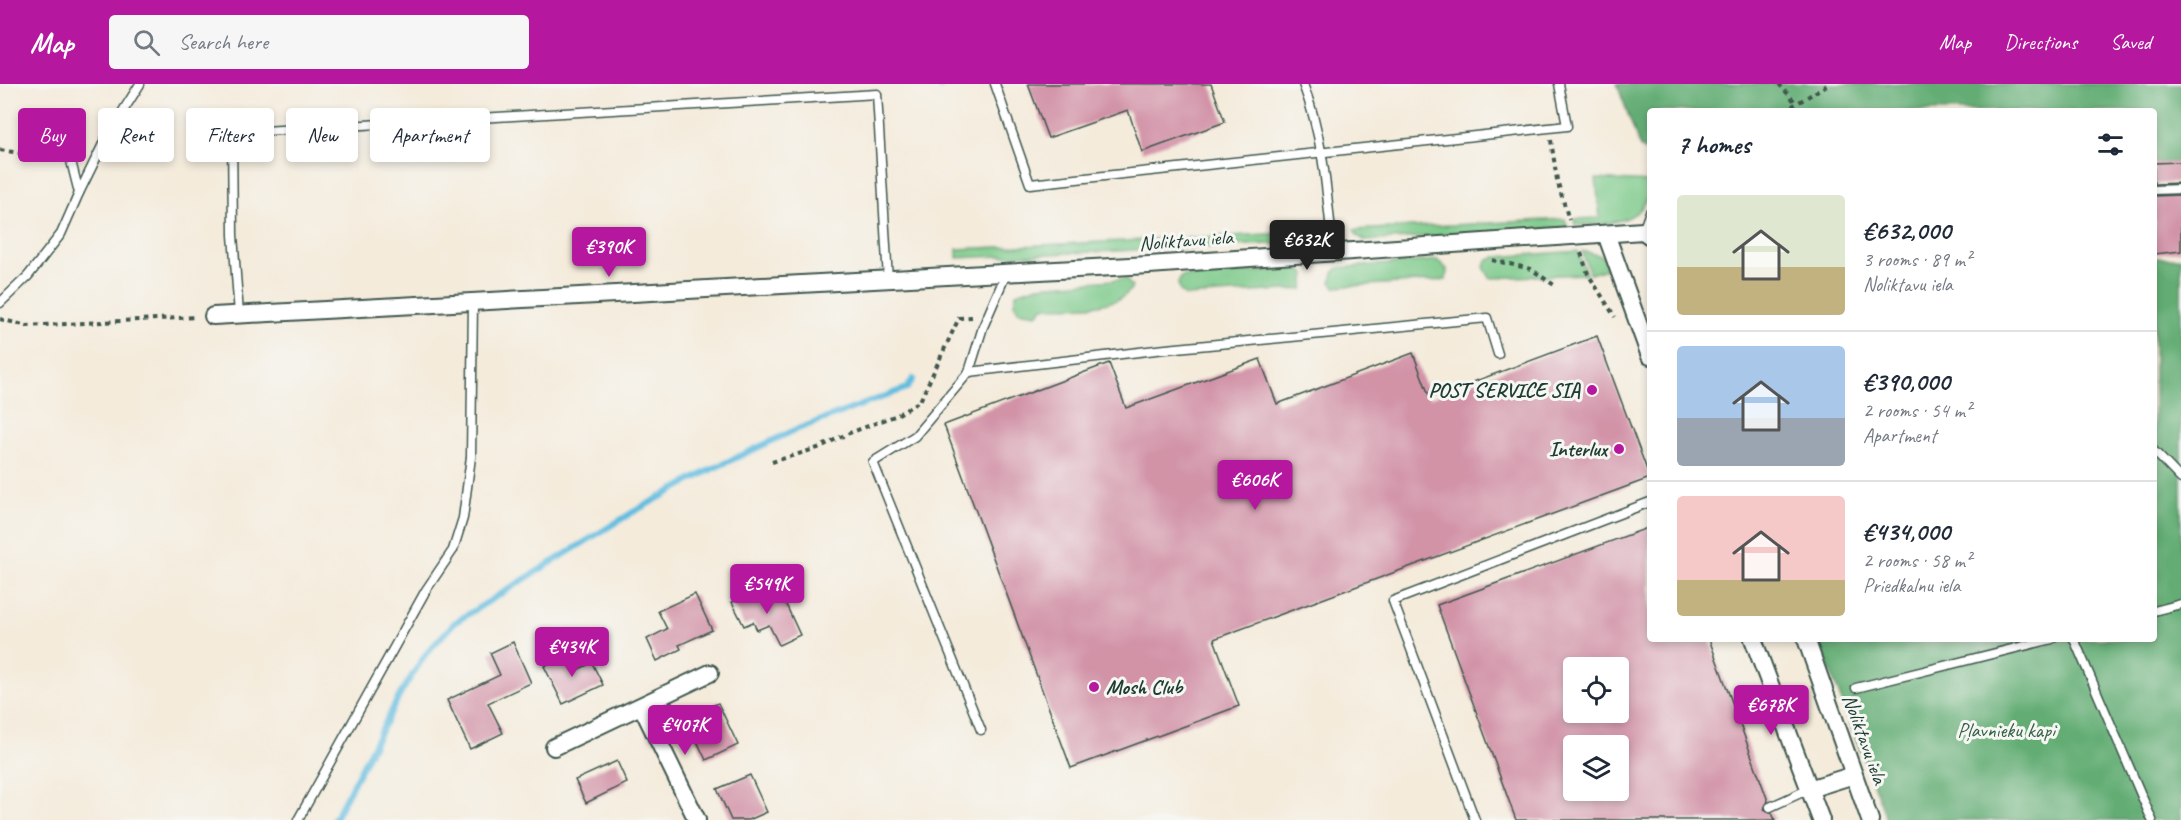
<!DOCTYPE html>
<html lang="en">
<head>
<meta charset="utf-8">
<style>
	body { margin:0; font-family:Caveat,sans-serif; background:#f6f6f7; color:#1f2937; height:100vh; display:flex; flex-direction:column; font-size:22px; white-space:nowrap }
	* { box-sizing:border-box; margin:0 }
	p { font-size:20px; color:#747a83 }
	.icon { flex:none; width:33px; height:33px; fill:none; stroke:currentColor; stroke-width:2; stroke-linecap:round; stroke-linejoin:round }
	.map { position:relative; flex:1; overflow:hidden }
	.drawer { position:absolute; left:1647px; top:24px; width:510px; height:534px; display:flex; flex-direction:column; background:#fff; border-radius:6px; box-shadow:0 3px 9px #0003 }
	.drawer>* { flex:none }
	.banner { position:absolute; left:18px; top:24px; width:570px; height:54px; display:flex; gap:12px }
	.tools { position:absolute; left:1563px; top:573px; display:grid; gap:12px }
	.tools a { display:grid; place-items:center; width:66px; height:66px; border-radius:6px; background:#fff; box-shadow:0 3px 9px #0003; font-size:30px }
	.price { position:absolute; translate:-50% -51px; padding:0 14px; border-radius:6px; background:#b5179e; color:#fff; font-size:20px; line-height:39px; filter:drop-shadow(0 2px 3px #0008) }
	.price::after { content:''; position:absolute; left:50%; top:36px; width:18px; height:14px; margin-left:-9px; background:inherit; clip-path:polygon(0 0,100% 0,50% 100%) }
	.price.on { background:#222; color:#fff }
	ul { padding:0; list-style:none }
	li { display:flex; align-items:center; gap:18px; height:150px; padding:0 30px }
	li+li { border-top:2px solid #e0e1e3 }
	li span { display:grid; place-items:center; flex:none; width:168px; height:120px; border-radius:6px; color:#555 }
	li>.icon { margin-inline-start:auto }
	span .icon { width:72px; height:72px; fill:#fffc; stroke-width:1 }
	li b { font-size:26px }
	h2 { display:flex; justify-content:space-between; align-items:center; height:72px; padding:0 30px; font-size:26px }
	.tag { padding:0 21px; border-radius:6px; background:#fff; box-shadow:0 3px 9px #0003; font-size:21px; line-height:54px }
	.tag.on { background:#b5179e; color:#fff }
	header { display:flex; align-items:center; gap:36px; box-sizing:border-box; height:84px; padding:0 30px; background:#b5179e; color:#fff }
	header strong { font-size:28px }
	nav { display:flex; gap:33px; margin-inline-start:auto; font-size:21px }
	.search { width:420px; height:54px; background:#f6f6f7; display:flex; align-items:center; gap:15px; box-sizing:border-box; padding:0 21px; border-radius:6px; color:#747a83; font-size:22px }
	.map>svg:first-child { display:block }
	.green { fill:#7bc989; stroke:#4d835e; stroke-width:1.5 }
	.forest { fill:#64ad75; stroke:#427554; stroke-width:1.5 }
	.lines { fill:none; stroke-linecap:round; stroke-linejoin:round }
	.stream { stroke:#62bde0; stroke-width:6 }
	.building { fill:#d293a7; fill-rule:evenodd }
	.service-casing { stroke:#3f574d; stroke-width:11 }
	.minor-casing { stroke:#3f574d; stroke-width:20 }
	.path { stroke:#3f574d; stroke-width:4; stroke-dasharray:4.5 4.5; stroke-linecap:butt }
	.service { stroke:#fff; stroke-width:8 }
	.minor { stroke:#fff; stroke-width:16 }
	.poi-dot { fill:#b5179e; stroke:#f6f6f2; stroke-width:2 }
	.labels { text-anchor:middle; stroke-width:6; stroke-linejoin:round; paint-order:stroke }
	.street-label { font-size:21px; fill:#1f3d34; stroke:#f6f6f2 }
	.poi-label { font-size:21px; font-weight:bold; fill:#1f3d34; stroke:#f6f6f2; text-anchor:end }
	.park-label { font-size:21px; fill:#366049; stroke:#f6f6f2 }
</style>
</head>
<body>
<header>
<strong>Map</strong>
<div class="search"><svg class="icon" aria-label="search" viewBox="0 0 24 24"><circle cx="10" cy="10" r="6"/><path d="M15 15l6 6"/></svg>Search here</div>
<nav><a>Map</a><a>Directions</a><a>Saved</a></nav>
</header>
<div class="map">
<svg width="2181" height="736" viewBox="0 0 2181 736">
	<rect width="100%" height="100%" fill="#f6f6f2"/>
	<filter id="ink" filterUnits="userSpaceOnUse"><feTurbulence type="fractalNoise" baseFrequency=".0167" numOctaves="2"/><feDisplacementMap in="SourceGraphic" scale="12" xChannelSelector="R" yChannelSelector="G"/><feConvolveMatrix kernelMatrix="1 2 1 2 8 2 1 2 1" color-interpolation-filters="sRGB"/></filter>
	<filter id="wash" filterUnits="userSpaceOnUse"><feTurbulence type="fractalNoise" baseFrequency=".008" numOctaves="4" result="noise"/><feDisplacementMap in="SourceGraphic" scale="24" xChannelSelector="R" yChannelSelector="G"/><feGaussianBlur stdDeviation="1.35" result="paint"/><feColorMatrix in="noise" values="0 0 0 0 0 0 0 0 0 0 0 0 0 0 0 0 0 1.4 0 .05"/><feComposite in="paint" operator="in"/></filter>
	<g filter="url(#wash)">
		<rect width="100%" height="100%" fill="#f4ebdb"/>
		<g class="green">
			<path d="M 1596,95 L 1650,98 C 1650,140 1606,141 1575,141 L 1574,135 L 1600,134 Z"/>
			<polygon points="1565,135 1568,143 1366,157 1357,152 1354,146"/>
			<polygon points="1311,148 1306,155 1295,159 957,174 957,165"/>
			<polygon points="1578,167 1586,190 1490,194 1484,183 1488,175 1496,173"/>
			<polygon points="1582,167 1602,172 1607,185 1590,190"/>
			<polygon points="1437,176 1447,185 1446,196 1335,203 1331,198 1333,189 1338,184"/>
			<polygon points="1300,185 1305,190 1303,205 1186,212 1180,207 1178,199 1182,192"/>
			<path d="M 1126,195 L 1132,203 C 1120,227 1067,222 1043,223 L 1037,230 L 1018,227 L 1014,219 L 1016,209 L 1038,202 Z"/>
		</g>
		<g class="forest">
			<polygon points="1617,0 2181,0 2181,78 2154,79 2154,27 1650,27 1650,70 1640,63"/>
			<polygon points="2154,174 2181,174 2181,736 1887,736 1818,555 2154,555"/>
		</g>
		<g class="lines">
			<g class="stream">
				<polyline points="940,3 940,0"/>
				<polyline points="334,736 401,609 425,571 454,539 633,428 710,386 795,346 907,304 913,295"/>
			</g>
		</g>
		<g id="blocks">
			<g class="building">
				<polygon points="1028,0 1211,0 1225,38 1142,68 1128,26 1048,54"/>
				<polygon points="2181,78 2181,99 2154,100 2154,79"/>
				<polygon points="2181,111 2181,167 2154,170 2154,112"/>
				<polygon points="1597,252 1650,394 1214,555 1239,622 1071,684 944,341 1109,279 1126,324 1260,275 1277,320 1413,269 1430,314"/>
				<path d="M 1650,443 L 1650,555 L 1709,555 L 1768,717 L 1764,725 L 1772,729 L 1775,736 L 1516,736 L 1437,521 ZM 1574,584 L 1618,584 L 1618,628 L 1574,628 ZM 1574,662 L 1618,662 L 1618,706 L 1574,706 Z"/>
				<polygon points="764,504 771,519 783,514 800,551 779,561 769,541 757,546 753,538 744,542 732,518"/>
				<polygon points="695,510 712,546 679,561 681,565 657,577 647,555 667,545 658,527"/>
				<polygon points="513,558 531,599 488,619 503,649 470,665 447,616 500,591 490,569"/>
				<polygon points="571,569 579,585 592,579 603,601 563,620 544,582"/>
				<polygon points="718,619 738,661 706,676 686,634"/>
				<polygon points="617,677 627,699 586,719 575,696"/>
				<polygon points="750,691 767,728 749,736 731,736 717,705"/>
			</g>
		</g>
	</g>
	<g filter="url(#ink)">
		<use href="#blocks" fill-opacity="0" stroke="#3f574d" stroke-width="1.5"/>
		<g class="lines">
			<g class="service-casing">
				<g id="service">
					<polyline points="995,0 1030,100 1567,42 1559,0"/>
					<path d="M 1303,0 C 1324,55 1327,111 1333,168"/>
					<polyline points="2154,106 2181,105"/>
					<polyline points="79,109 106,54 140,0"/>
					<polyline points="1643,147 1650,128"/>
					<polyline points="0,219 28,192 61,150 79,109 71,77"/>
					<polyline points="239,230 233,151 232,49 877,10 888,196"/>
					<polyline points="969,288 1156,266 1487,234 1498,270"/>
					<polyline points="2154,367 2181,395"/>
					<polyline points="2154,527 2181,520"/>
					<polyline points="2074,555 2152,736"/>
					<polyline points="1856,604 2052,555"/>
					<polyline points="981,646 873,378 915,352 969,288 983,243 1006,190"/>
					<polyline points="1770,723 1809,705"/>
					<polyline points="298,736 426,506 453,466 463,434 471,373 473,218"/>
					<polyline points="1475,736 1393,517 1650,418"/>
				</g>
			</g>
			<g class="minor-casing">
				<g id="minor">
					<polyline points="1606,150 1650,272"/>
					<polyline points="213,232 1149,181 1643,147 1650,152"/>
					<polyline points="1753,555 1821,736"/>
					<polyline points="1806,555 1870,736"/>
					<polyline points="642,623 697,736"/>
					<polyline points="554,663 710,589"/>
					<polyline points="1809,705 1854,691"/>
				</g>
			</g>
			<g class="path">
				<polyline points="1779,0 1797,20"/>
				<polyline points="1784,27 1829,0"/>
				<polyline points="1551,56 1557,96 1569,136"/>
				<polyline points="0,66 59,75"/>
				<polyline points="1581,169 1588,190 1615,233"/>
				<polyline points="1492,176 1531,185 1554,201"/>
				<polyline points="0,235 27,242 196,233"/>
				<polyline points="772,378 818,364 847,350 897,331 920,317 959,234 972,233"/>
			</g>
			<use href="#service" class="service"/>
			<use href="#minor" class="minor"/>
		</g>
	</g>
	<g class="poi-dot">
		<circle cx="1592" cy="306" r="6"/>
		<circle cx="1619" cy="365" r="6"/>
		<circle cx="1094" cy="603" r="6"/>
	</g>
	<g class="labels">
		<g class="street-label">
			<text transform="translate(1186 156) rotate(-4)" y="7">Noliktavu iela</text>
			<text transform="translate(1865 655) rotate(70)" y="7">Noliktavu iela</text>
		</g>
		<g class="poi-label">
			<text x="1580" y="313">POST SERVICE SIA</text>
			<text x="1607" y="372">Interlux</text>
			<text x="1106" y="610" text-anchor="start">Mosh Club</text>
		</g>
		<g class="park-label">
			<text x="2006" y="653">Pļavnieku kapi</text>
		</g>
	</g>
</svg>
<div class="tools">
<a><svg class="icon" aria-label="locate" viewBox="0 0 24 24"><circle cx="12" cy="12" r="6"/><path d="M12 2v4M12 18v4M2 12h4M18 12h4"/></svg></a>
<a><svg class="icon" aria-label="layers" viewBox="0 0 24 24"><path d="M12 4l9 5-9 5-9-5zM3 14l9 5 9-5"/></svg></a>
</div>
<b class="price on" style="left:1307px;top:187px">€632K</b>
<b class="price" style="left:609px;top:194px">€390K</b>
<b class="price" style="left:1255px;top:427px">€606K</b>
<b class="price" style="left:767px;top:531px">€549K</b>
<b class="price" style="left:572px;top:594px">€434K</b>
<b class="price" style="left:1771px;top:652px">€678K</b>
<b class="price" style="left:685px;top:672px">€407K</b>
<div class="banner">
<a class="tag on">Buy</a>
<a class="tag">Rent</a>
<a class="tag">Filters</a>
<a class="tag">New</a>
<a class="tag">Apartment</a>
</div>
<section class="drawer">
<h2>7 homes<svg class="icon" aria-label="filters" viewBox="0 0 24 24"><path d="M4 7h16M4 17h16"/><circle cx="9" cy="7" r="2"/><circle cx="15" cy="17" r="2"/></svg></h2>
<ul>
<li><span style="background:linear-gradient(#dfe7d0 60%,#c2b280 0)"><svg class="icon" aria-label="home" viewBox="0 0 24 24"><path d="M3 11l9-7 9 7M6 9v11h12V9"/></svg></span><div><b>€632,000</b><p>3 rooms · 89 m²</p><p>Noliktavu iela</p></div></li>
<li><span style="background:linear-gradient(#a9c7e8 60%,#9aa5b1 0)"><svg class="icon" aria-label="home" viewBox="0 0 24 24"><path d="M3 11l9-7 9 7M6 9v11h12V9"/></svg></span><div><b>€390,000</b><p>2 rooms · 54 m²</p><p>Apartment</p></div></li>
<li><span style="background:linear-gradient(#f6c9c9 70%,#c2b280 0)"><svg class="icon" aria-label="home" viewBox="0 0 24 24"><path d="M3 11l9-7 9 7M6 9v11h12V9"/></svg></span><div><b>€434,000</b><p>2 rooms · 58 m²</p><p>Priedkalnu iela</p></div></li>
</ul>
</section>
</div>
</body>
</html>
